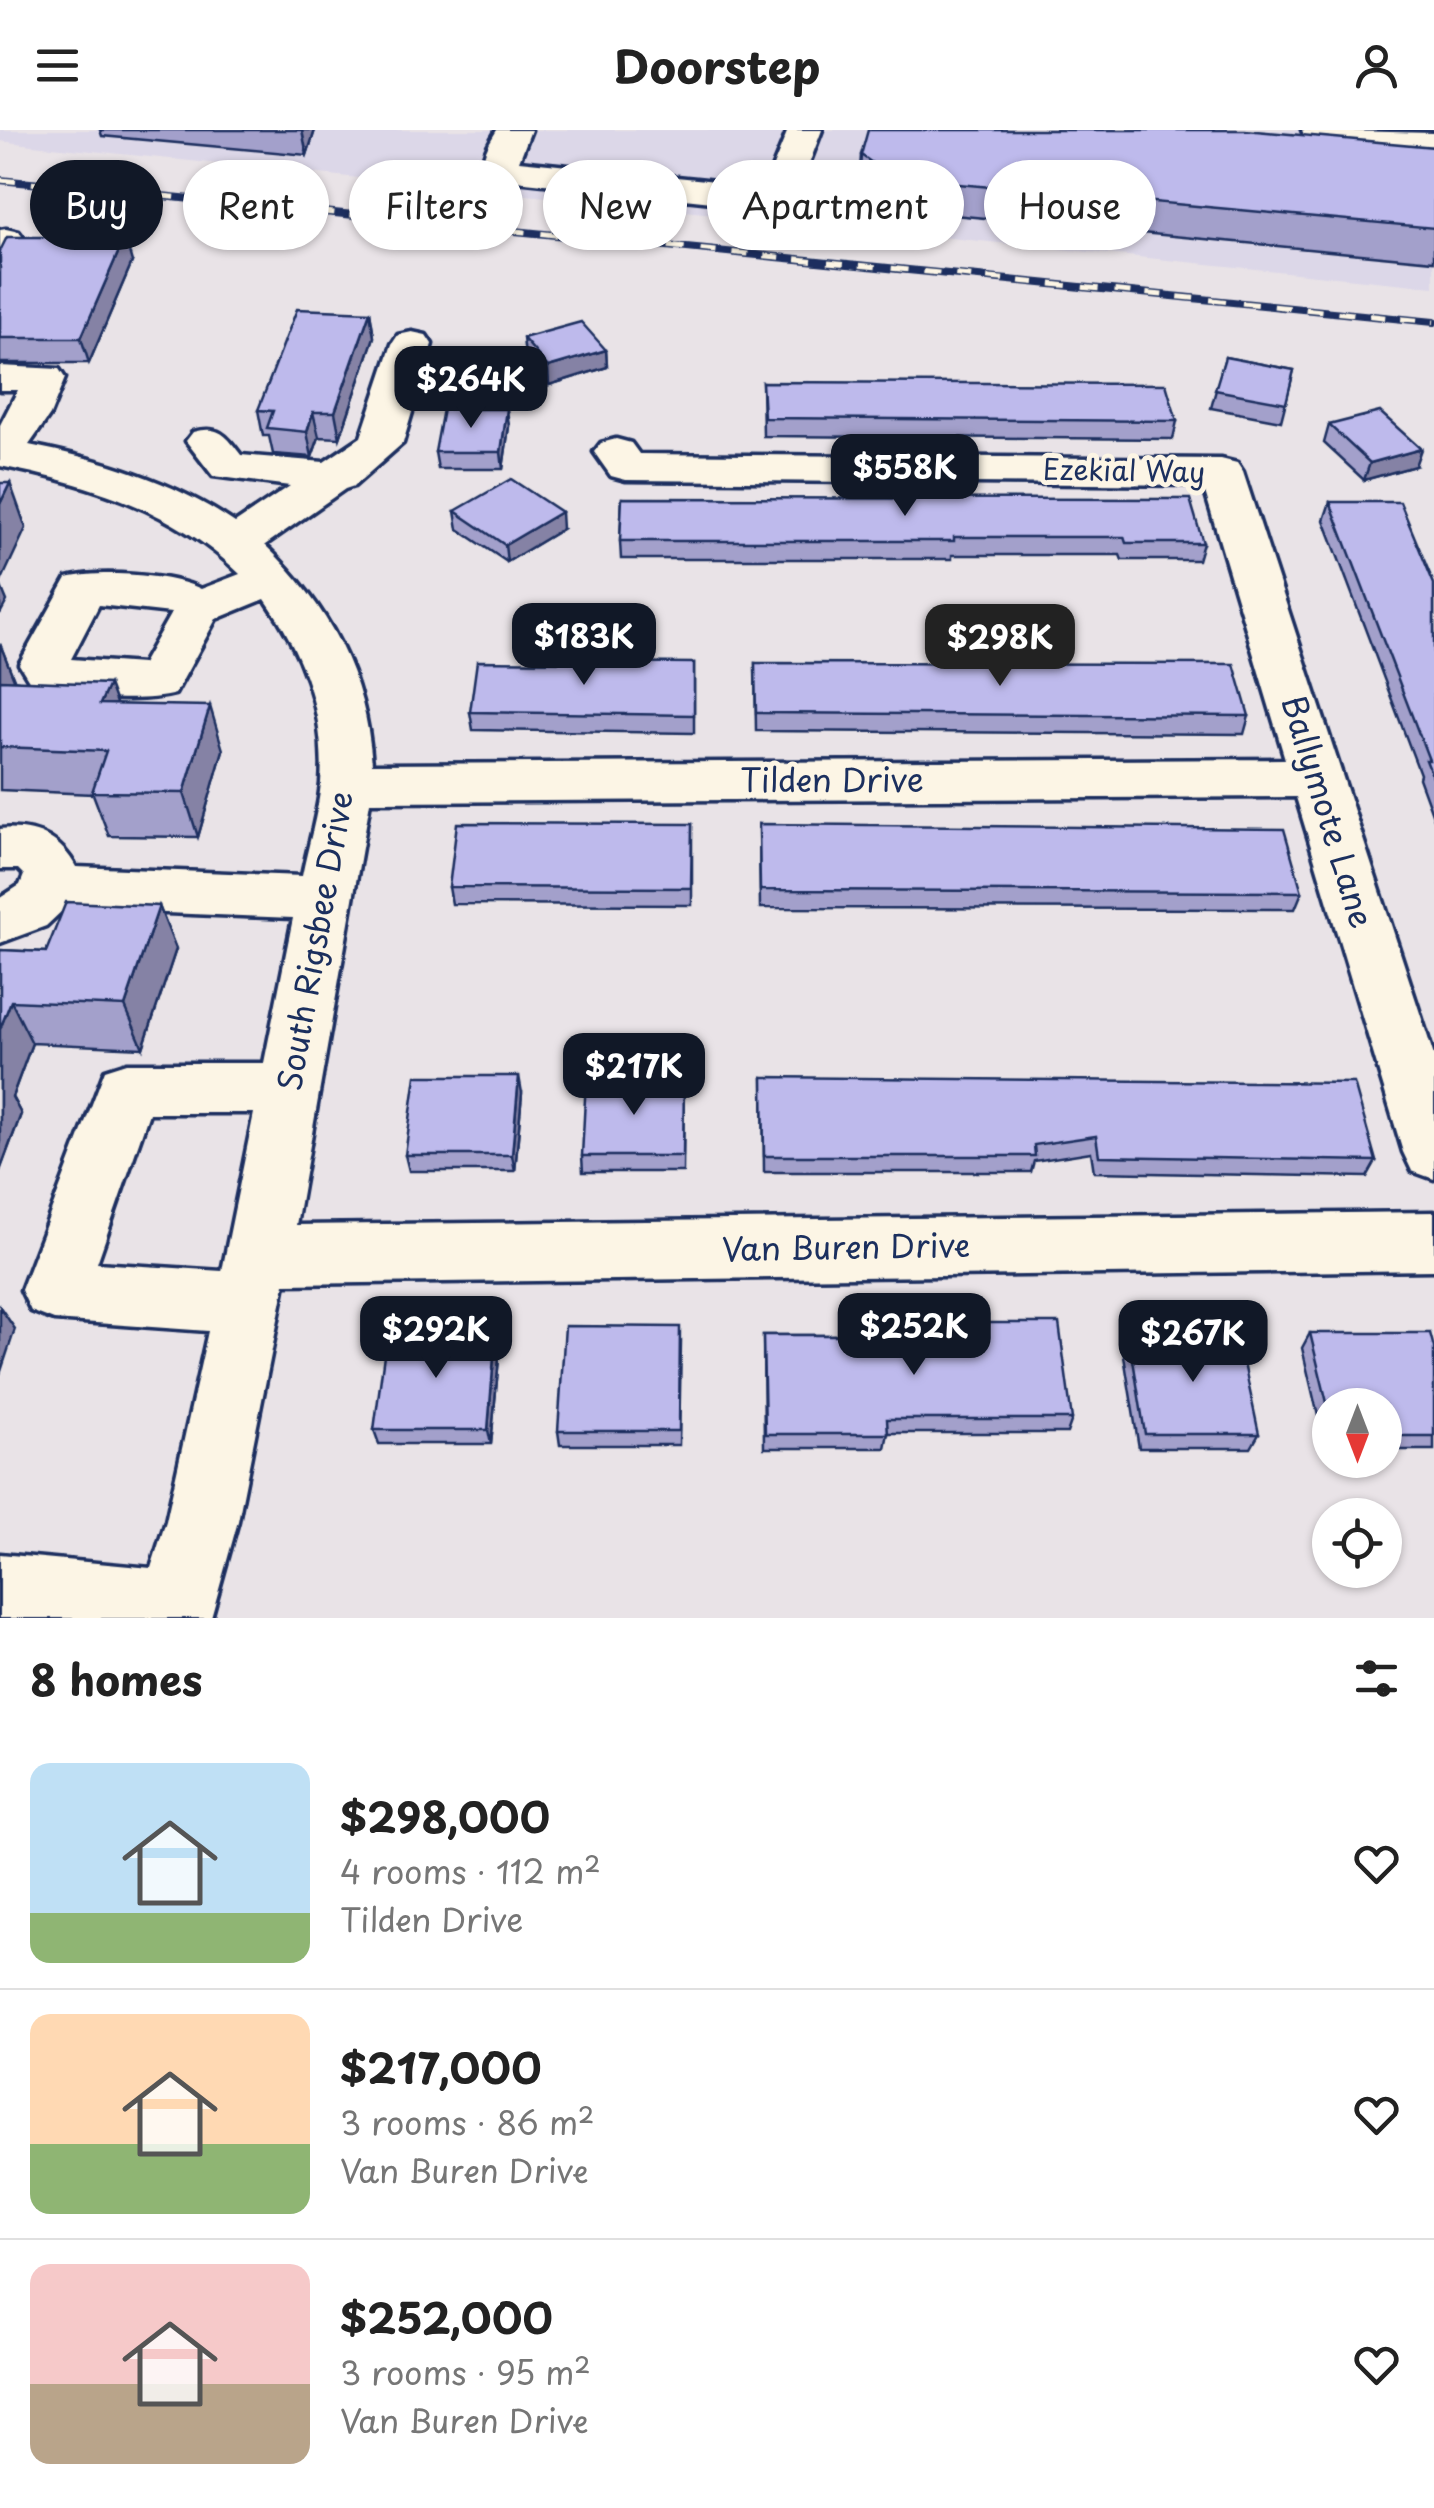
<!DOCTYPE html>
<html lang="en">
<head>
<meta charset="utf-8">
<style>
	body { margin:0; font-family:"Playpen Sans",sans-serif; background:#f6f6f6; color:#222; height:100vh; display:flex; flex-direction:column; font-size:38px; white-space:nowrap }
	* { box-sizing:border-box; margin:0 }
	p { font-size:32px; color:#767676 }
	.icon { flex:none; width:55px; height:55px; fill:none; stroke:currentColor; stroke-width:2; stroke-linecap:round; stroke-linejoin:round }
	.map { position:relative; height:1488px; overflow:hidden }
	.sheet { display:flex; flex-direction:column; background:#fff; flex:1 }
	.sheet>* { flex:none }
	.banner { position:absolute; left:30px; top:30px; width:1375px; height:90px; display:flex; gap:20px }
	.needle { width:65px; rotate:180deg }
	.tools { position:absolute; left:1312px; top:1258px; display:grid; gap:20px }
	.tools a { display:grid; place-items:center; width:90px; height:90px; border-radius:50%; background:#fff; box-shadow:0 2px 8px #0004; font-size:50px }
	.price { position:absolute; translate:-50% -85px; padding:0 22px; border-radius:20px; background:#111827; color:#fff; font-size:32px; line-height:65px; filter:drop-shadow(0 2px 5px #0008) }
	.price::after { content:''; position:absolute; left:50%; top:60px; width:30px; height:22px; margin-left:-15px; background:inherit; clip-path:polygon(0 0,100% 0,50% 100%) }
	.price.on { background:#222; color:#fff }
	ul { padding:0; list-style:none }
	li { display:flex; align-items:center; gap:30px; height:250px; padding:0 30px }
	li+li { border-top:2px solid #e0e0e0 }
	li span { display:grid; place-items:center; flex:none; width:280px; height:200px; border-radius:20px; color:#555 }
	li>.icon { margin-inline-start:auto }
	span .icon { width:120px; height:120px; fill:#fffc; stroke-width:1 }
	li b { font-size:42px }
	h2 { display:flex; justify-content:space-between; align-items:center; height:120px; padding:0 30px; font-size:42px }
	.tag { padding:0 35px; border-radius:45px; background:#fff; box-shadow:0 2px 8px #0004; font-size:35px; line-height:90px }
	.tag.on { background:#111827; color:#fff }
	header { display:flex; justify-content:space-between; align-items:center; height:130px; padding:0 30px; background:#fff; font-size:45px; font-weight:700 }
	.map>svg:first-child { display:block }
	.built { fill:#dcd7e8 }
	.lines { fill:none; stroke-linecap:round; stroke-linejoin:round }
	.minor-casing { stroke:#1b2f5e; stroke-width:7 }
	.minor { fill:#fcf5e5; fill-rule:evenodd }
	.rail-casing { stroke:#1b2f5e; stroke-width:8 }
	.rail { stroke:#fcf5e5; stroke-width:5; stroke-dasharray:16; stroke-linecap:butt }
	.wall { fill:#a3a0cb; stroke:#1b2f5e; stroke-width:2.5 }
	.shaded-wall { fill:#8582a5; stroke:#1b2f5e; stroke-width:2.5 }
	.building { fill:#bebaec; stroke:#1b2f5e; stroke-width:2.5 }
	.labels { text-anchor:middle; stroke-width:10; stroke-linejoin:round; paint-order:stroke }
	.far-street-label { font-size:28px; fill:#1b2f5e; stroke:#fcf5e5 }
	.street-label { font-size:32px; fill:#1b2f5e; stroke:#fcf5e5 }
</style>
</head>
<body>
<header><svg class="icon" aria-label="menu" viewBox="0 0 24 24"><path d="M4 6h16M4 12h16M4 18h16"/></svg>Doorstep<svg class="icon" aria-label="person" viewBox="0 0 24 24"><circle cx="12" cy="8" r="4"/><path d="M4 21q1-7 8-7t8 7"/></svg></header>
<div class="map">
<svg width="1434" height="1488" viewBox="0 0 1434 1488">
	<rect width="100%" height="100%" fill="#e9e3e7"/>
	<filter id="ink" filterUnits="userSpaceOnUse"><feTurbulence type="fractalNoise" baseFrequency=".01" numOctaves="2"/><feDisplacementMap in="SourceGraphic" scale="20" xChannelSelector="R" yChannelSelector="G"/><feConvolveMatrix kernelMatrix="1 2 1 2 8 2 1 2 1" color-interpolation-filters="sRGB"/></filter>
	<g filter="url(#ink)">
		<polygon class="built" points="0,0 1434,0 1434,157 32,15 0,11"/>
		<g class="lines">
			<g class="minor-casing">
				<g id="minor">
					<path d="M 497,0 L 531,0 L 519,31 L 765,56 L 788,0 L 822,0 L 796,68 L 791,76 L 778,79 L 488,48 C 477,31 488,15 497,0 Z"/>
					<polygon points="1302,0 1434,3 1434,23 1318,12 1306,9"/>
					<polygon points="6,99 19,102 25,110 13,129 0,132 0,100"/>
					<path d="M 412,202 L 426,205 L 432,214 L 403,313 L 354,356 L 345,359 L 265,415 C 329,476 366,545 372,634 L 1285,629 L 1203,355 L 626,350 L 611,346 L 594,322 L 601,313 L 616,309 L 631,313 L 639,324 L 1221,329 L 1237,333 L 1243,342 L 1434,926 L 1434,1049 L 1412,1041 L 1403,1022 L 1296,667 L 370,672 L 296,1095 L 1434,1082 L 1434,1140 L 285,1154 L 238,1391 L 211,1488 L 0,1488 L 0,1424 L 151,1438 L 166,1391 L 208,1201 L 54,1190 L 31,1181 L 21,1160 L 105,940 L 127,933 L 264,933 L 293,788 L 64,779 L 46,796 L 0,813 L 0,768 L 20,755 L 24,745 L 18,739 L 0,739 L 0,699 C 35,696 60,707 76,737 L 302,746 C 308,716 318,684 321,653 C 326,586 303,523 265,469 L 216,489 L 175,564 C 139,574 69,567 33,557 L 19,534 L 67,448 C 99,440 172,444 201,459 L 240,444 C 175,380 87,353 0,336 L 0,295 L 18,260 L 0,260 L 0,236 L 59,239 L 65,248 L 50,285 L 29,315 C 101,329 174,351 235,393 L 290,356 L 213,346 L 186,311 L 193,302 C 219,295 226,305 241,325 L 324,332 L 361,307 L 392,214 L 398,205 ZM 99,475 L 171,483 L 142,534 L 71,529 ZM 149,983 L 254,983 L 222,1141 L 97,1133 Z"/>
				</g>
			</g>
			<use href="#minor" class="minor"/>
			<g class="rail-casing">
				<polyline id="rail" points="0,50 1434,192"/>
			</g>
			<use href="#rail" class="rail"/>
		</g>
		<g class="wall">
			<polygon points="100,0 315,0 307,25 102,6"/>
			<polygon points="1434,17 1434,131 891,79 859,56 861,25"/>
			<polygon points="0,121 132,132 89,233 0,233"/>
			<polygon points="370,182 374,207 340,308 319,307 312,327 273,324 269,306 263,306 258,280"/>
			<polygon points="523,208 606,220 607,237 549,255 525,226"/>
			<polygon points="1225,227 1294,240 1281,291 1211,278"/>
			<polygon points="762,252 1177,291 1173,309 763,306"/>
			<polygon points="1329,295 1415,336 1364,350 1324,313"/>
			<polygon points="509,296 503,339 438,339 435,322"/>
			<polygon points="622,368 1203,413 1198,430 1122,430 1120,425 952,425 952,429 621,429 620,411"/>
			<polygon points="1330,372 1434,454 1434,689 1419,648 1420,644 1324,390"/>
			<polygon points="455,381 562,399 507,432 458,399"/>
			<polygon points="0,514 14,550 116,575 223,620 198,707 109,706 93,664 0,660"/>
			<polygon points="694,533 694,603 473,600 470,582"/>
			<polygon points="755,533 1249,586 1244,604 756,601"/>
			<polygon points="692,694 692,775 452,774 449,757"/>
			<polygon points="759,694 1302,762 1295,779 760,778"/>
			<polygon points="159,776 176,819 143,918 32,913 12,967 21,984 0,1041 0,820 46,822"/>
			<polygon points="763,947 1376,1031 1367,1047 1094,1042 1091,1022 1034,1031 1031,1042 764,1042"/>
			<polygon points="684,949 683,1042 583,1042 582,1026"/>
			<polygon points="522,963 515,1041 409,1041 405,1025"/>
			<polygon points="944,1193 1072,1289 1067,1303 888,1303 885,1318 764,1318 763,1205 941,1205"/>
			<polygon points="1310,1203 1434,1218 1434,1320 1385,1320 1385,1275 1330,1275 1330,1320 1326,1320 1302,1218"/>
			<polygon points="1129,1205 1259,1304 1251,1318 1139,1318 1123,1220"/>
			<polygon points="681,1212 679,1315 560,1315 558,1301"/>
			<polygon points="500,1217 491,1314 379,1314 374,1300"/>
		</g>
		<g class="shaded-wall">
			<polygon points="302,0 315,0 307,25"/>
			<polygon points="125,107 132,132 89,233 81,208"/>
			<polygon points="370,182 374,207 340,308 335,282"/>
			<polygon points="606,220 607,237 549,255 548,237"/>
			<polygon points="507,279 509,296 503,339 501,322"/>
			<polygon points="313,282 319,307 312,327 307,302"/>
			<polygon points="1421,319 1415,336 1364,350 1370,333"/>
			<polygon points="10,353 26,398 0,454 7,471 0,484 0,374"/>
			<polygon points="561,382 562,399 507,432 505,415"/>
			<polygon points="0,514 14,549 0,579"/>
			<polygon points="109,554 125,598 100,574"/>
			<polygon points="210,576 223,620 198,707 184,663"/>
			<polygon points="159,776 176,819 143,918 125,876"/>
			<polygon points="11,871 32,913 12,967 21,984 0,1040 0,899"/>
			<polygon points="519,946 522,963 515,1041 512,1025"/>
			<polygon points="0,1177 15,1199 0,1244"/>
			<polygon points="496,1202 500,1217 491,1314 488,1300"/>
		</g>
		<g class="building">
			<polygon points="868,0 1245,0 1434,17 1434,98 893,48 861,25"/>
			<polygon points="7,107 125,107 81,208 0,208 0,121"/>
			<polygon points="297,179 370,182 335,282 313,282 307,302 267,298 273,281 258,280"/>
			<polygon points="581,192 606,220 548,237 523,208"/>
			<polygon points="1225,227 1294,240 1286,273 1215,260"/>
			<polygon points="762,252 1166,254 1177,291 764,288"/>
			<polygon points="443,279 507,279 501,322 435,322"/>
			<polygon points="1380,282 1421,319 1370,333 1329,295"/>
			<polygon points="511,349 561,382 505,415 455,381"/>
			<polygon points="0,353 10,353 0,374"/>
			<polygon points="622,368 1190,369 1203,413 1126,413 1124,407 954,407 954,411 620,411"/>
			<polygon points="1330,372 1400,372 1434,454 1434,650 1426,630 1429,630"/>
			<polygon points="477,531 694,533 694,585 470,582"/>
			<polygon points="755,533 1234,534 1249,586 756,583"/>
			<polygon points="0,550 109,554 100,574 210,576 184,663 92,662 106,621 0,617"/>
			<polygon points="457,693 692,694 691,758 449,757"/>
			<polygon points="759,694 1284,699 1302,762 760,760"/>
			<polygon points="66,772 159,776 125,876 11,871 0,899 0,820 46,822"/>
			<polygon points="416,946 519,946 512,1025 405,1025"/>
			<polygon points="763,947 1354,953 1376,1031 1099,1026 1096,1006 1034,1015 1035,1026 764,1026"/>
			<polygon points="586,949 684,949 683,1026 582,1026"/>
			<polygon points="944,1193 1059,1193 1072,1289 887,1289 888,1304 765,1304 763,1205 945,1205"/>
			<polygon points="565,1196 680,1197 679,1301 558,1301"/>
			<polygon points="387,1202 496,1202 488,1300 374,1300"/>
			<polygon points="1310,1203 1430,1203 1434,1218 1434,1306 1385,1306 1385,1275 1330,1275 1330,1285"/>
			<polygon points="1129,1205 1238,1205 1259,1304 1145,1304"/>
		</g>
	</g>
	<g class="labels">
		<g class="far-street-label">
			<text transform="translate(1124 341) rotate(1)" y="10">Ezekial Way</text>
		</g>
		<g class="street-label">
			<text x="832" y="662">Tilden Drive</text>
			<text transform="translate(1327 682) rotate(73)" y="11">Ballymote Lane</text>
			<text transform="translate(316 811) rotate(-80)" y="11">South Rigsbee Drive</text>
			<text transform="translate(846 1118) rotate(-1)" y="11">Van Buren Drive</text>
		</g>
	</g>
</svg>
<div class="tools">
<a><svg class="needle" viewBox="-14 -14 28 28"><path d="M0-13l5 13h-10z" fill="#e53935"/><path d="M0 13l5-13h-10z" fill="#767676"/></svg></a>
<a><svg class="icon" aria-label="locate" viewBox="0 0 24 24"><circle cx="12" cy="12" r="6"/><path d="M12 2v4M12 18v4M2 12h4M18 12h4"/></svg></a>
</div>
<b class="price" style="left:471px;top:301px">$264K</b>
<b class="price" style="left:905px;top:389px">$558K</b>
<b class="price" style="left:584px;top:558px">$183K</b>
<b class="price on" style="left:1000px;top:559px">$298K</b>
<b class="price" style="left:634px;top:988px">$217K</b>
<b class="price" style="left:914px;top:1248px">$252K</b>
<b class="price" style="left:436px;top:1251px">$292K</b>
<b class="price" style="left:1193px;top:1255px">$267K</b>
<div class="banner">
<a class="tag on">Buy</a>
<a class="tag">Rent</a>
<a class="tag">Filters</a>
<a class="tag">New</a>
<a class="tag">Apartment</a>
<a class="tag">House</a>
</div>
</div>
<section class="sheet">
<h2>8 homes<svg class="icon" aria-label="filters" viewBox="0 0 24 24"><path d="M4 7h16M4 17h16"/><circle cx="9" cy="7" r="2"/><circle cx="15" cy="17" r="2"/></svg></h2>
<ul>
<li><span style="background:linear-gradient(#bfe0f5 75%,#8fb573 0)"><svg class="icon" aria-label="home" viewBox="0 0 24 24"><path d="M3 11l9-7 9 7M6 9v11h12V9"/></svg></span><div><b>$298,000</b><p>4 rooms · 112 m²</p><p>Tilden Drive</p></div><svg class="icon" aria-label="heart" viewBox="0 0 24 24"><path d="M12 20l-8-8c-3-5 5-10 8-4 3-6 11-1 8 4z"/></svg></li>
<li><span style="background:linear-gradient(#ffd9b3 65%,#8fb573 0)"><svg class="icon" aria-label="home" viewBox="0 0 24 24"><path d="M3 11l9-7 9 7M6 9v11h12V9"/></svg></span><div><b>$217,000</b><p>3 rooms · 86 m²</p><p>Van Buren Drive</p></div><svg class="icon" aria-label="heart" viewBox="0 0 24 24"><path d="M12 20l-8-8c-3-5 5-10 8-4 3-6 11-1 8 4z"/></svg></li>
<li><span style="background:linear-gradient(#f6c9c9 60%,#b9a48a 0)"><svg class="icon" aria-label="home" viewBox="0 0 24 24"><path d="M3 11l9-7 9 7M6 9v11h12V9"/></svg></span><div><b>$252,000</b><p>3 rooms · 95 m²</p><p>Van Buren Drive</p></div><svg class="icon" aria-label="heart" viewBox="0 0 24 24"><path d="M12 20l-8-8c-3-5 5-10 8-4 3-6 11-1 8 4z"/></svg></li>
</ul>
</section>
</body>
</html>
